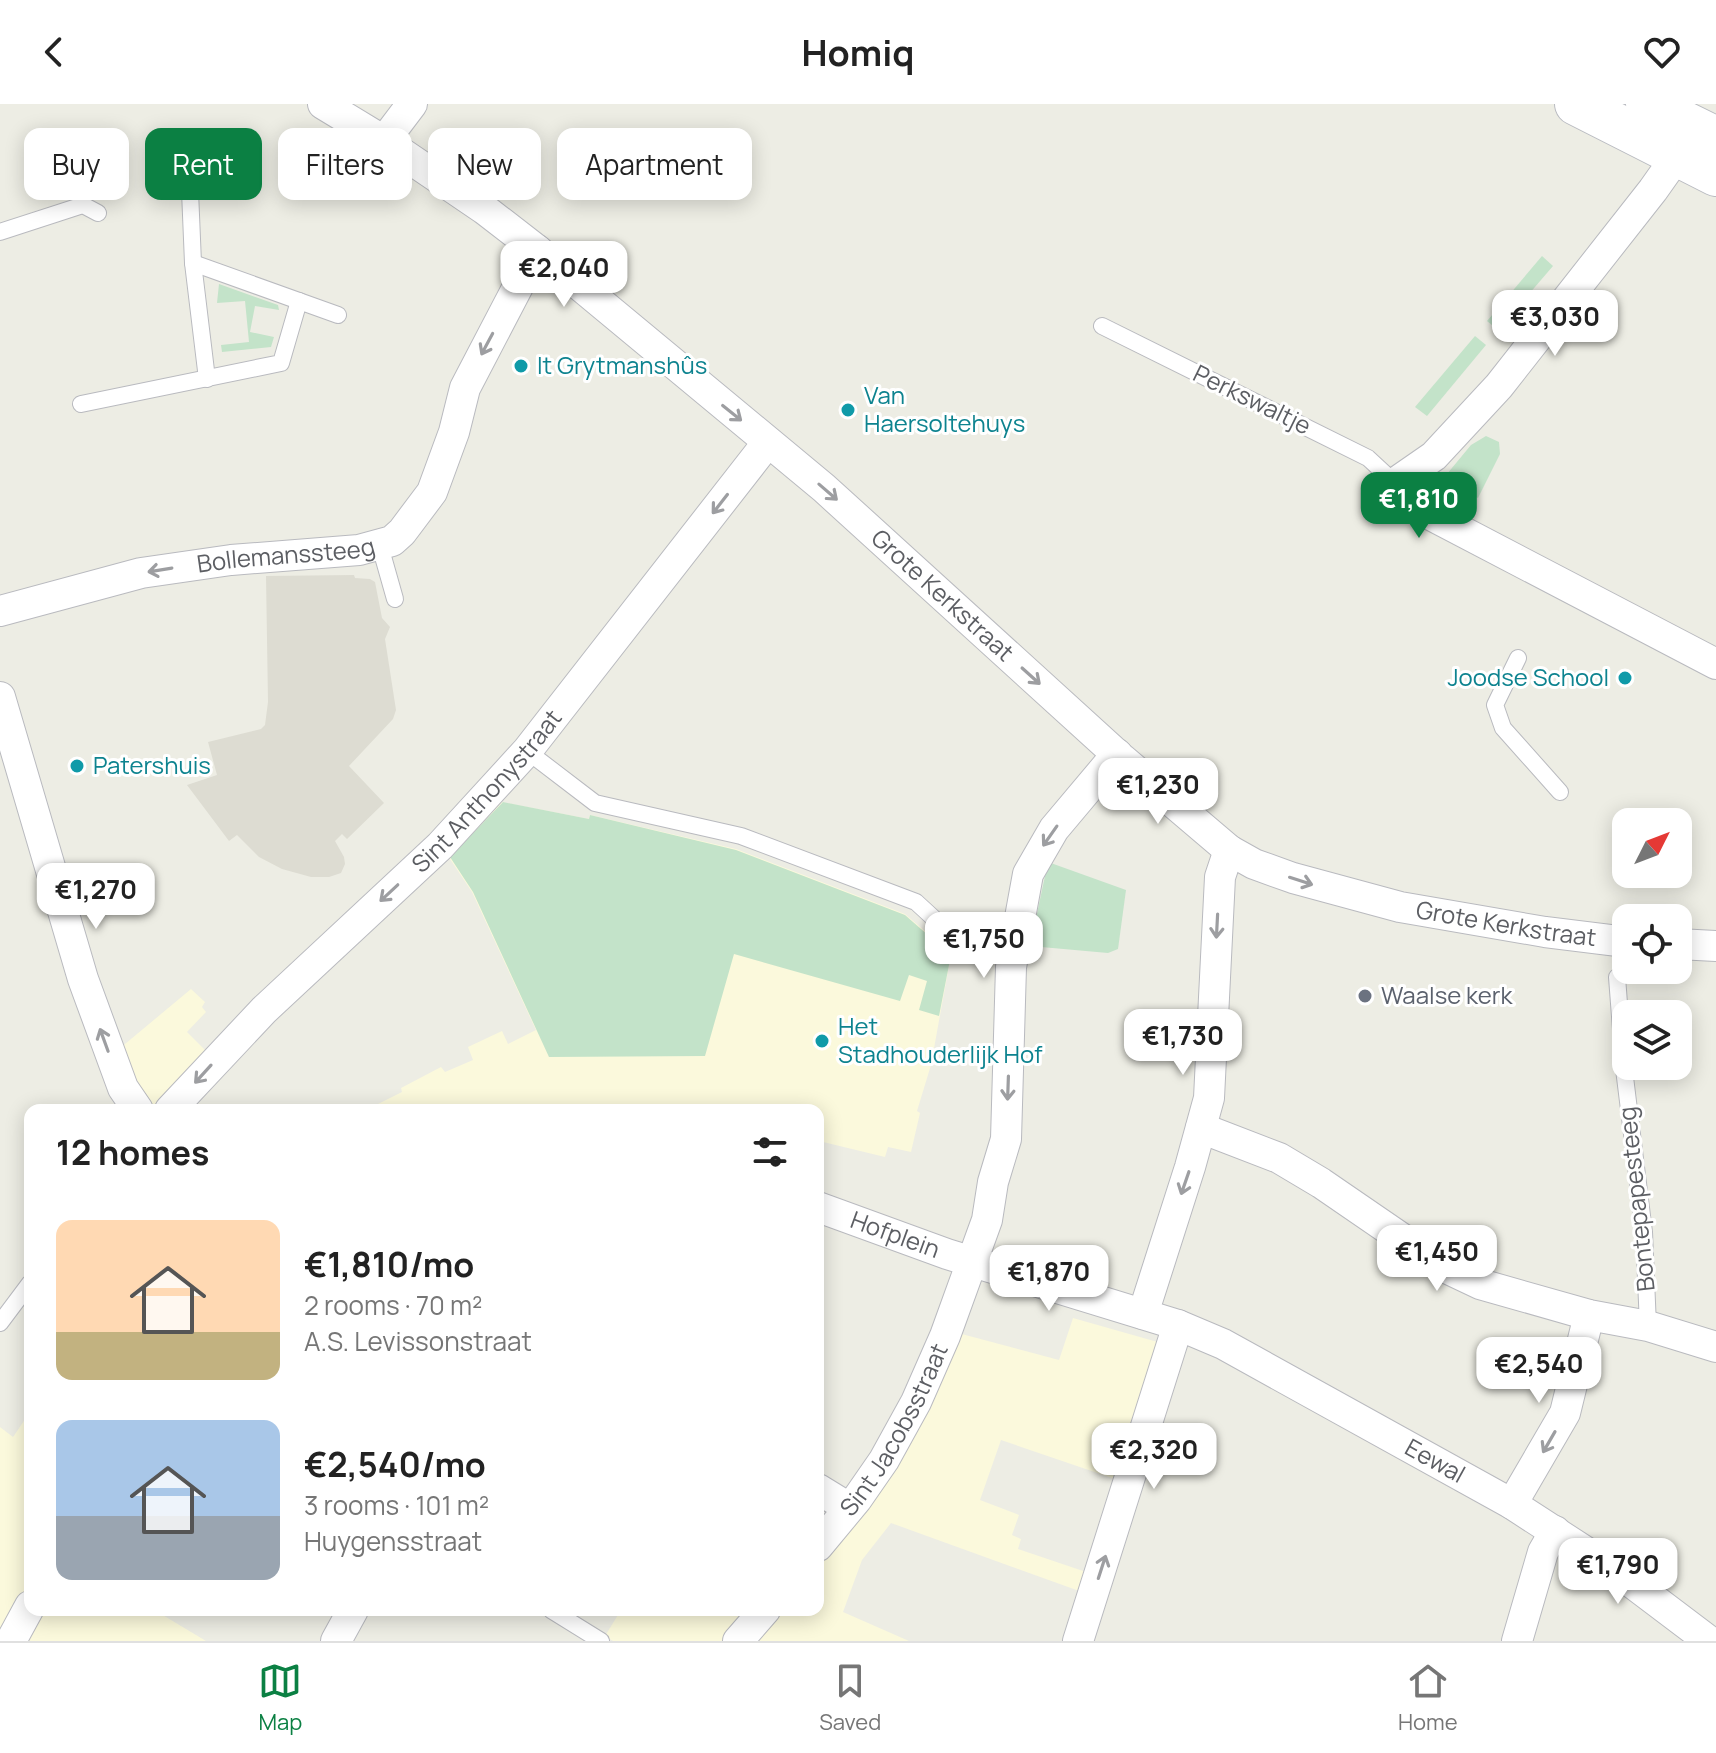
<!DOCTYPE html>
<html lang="en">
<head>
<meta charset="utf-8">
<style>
	body { margin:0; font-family:Manrope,sans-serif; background:#f2f2f2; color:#222; height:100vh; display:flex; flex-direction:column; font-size:30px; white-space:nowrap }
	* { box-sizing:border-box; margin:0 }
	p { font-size:26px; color:#767676 }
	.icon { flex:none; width:44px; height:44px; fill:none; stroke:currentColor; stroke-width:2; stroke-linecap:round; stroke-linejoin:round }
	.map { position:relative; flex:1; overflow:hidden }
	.drawer { position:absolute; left:24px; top:1000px; width:800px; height:512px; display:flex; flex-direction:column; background:#fff; border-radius:16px; box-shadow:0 4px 20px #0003 }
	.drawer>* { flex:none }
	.hud { position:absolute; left:24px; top:24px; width:800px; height:72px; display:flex; gap:16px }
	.needle { width:52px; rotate:48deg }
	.tools { position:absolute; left:1612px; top:704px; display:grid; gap:16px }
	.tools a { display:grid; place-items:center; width:80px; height:80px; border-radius:16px; background:#fff; box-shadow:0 4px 20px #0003; font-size:40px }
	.price { position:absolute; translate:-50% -68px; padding:0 18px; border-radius:16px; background:#fff; color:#222; font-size:26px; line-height:52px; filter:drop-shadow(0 2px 4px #0008) }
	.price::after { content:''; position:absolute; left:50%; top:48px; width:24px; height:18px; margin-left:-12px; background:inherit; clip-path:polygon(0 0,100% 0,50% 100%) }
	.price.selected { background:#0b8043; color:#fff }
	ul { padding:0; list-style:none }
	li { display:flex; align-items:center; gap:24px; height:200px; padding:0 32px }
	li span { display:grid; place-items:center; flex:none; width:224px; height:160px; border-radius:16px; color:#555 }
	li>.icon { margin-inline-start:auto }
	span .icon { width:96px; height:96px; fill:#fffc; stroke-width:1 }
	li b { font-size:34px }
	h2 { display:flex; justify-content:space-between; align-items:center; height:96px; padding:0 32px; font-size:34px }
	.pill { padding:0 28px; border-radius:16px; background:#fff; box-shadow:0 4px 20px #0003; font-size:28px; line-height:72px }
	.pill.selected { background:#0b8043; color:#fff }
	header { display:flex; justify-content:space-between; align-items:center; height:104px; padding:0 32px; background:#fff; font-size:36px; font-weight:700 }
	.menu { display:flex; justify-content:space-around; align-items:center; height:112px; border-top:2px solid #e0e0e0; background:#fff; font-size:22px; color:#767676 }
	.menu a { display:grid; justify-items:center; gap:4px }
	.menu .selected { color:#0b8043 }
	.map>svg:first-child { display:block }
	.commercial { fill:#fbf9dc }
	.education { fill:#dddcd2 }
	.green { fill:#c3e3c9 }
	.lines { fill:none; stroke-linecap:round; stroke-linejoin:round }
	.lane-casing { stroke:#b9babf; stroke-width:18 }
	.street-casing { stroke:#b9babf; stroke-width:32 }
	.secondary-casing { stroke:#b9bbc1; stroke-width:44 }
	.lane { stroke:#fff; stroke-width:16 }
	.street { stroke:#fff; stroke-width:30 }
	.secondary { stroke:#fff; stroke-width:42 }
	.oneway { stroke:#9d9ea1 }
	.culture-dot { fill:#0f9aa8; stroke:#fff; stroke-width:3 }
	.worship-dot { fill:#6b7280; stroke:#fff; stroke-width:3 }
	.labels { text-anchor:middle; stroke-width:6; stroke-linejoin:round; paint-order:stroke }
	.culture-label { font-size:24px; fill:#0d838f; stroke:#fff; text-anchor:start }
	.street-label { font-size:24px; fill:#5c5e63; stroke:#fff }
	.worship-label { font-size:24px; fill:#5b616d; stroke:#fff; text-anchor:start }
</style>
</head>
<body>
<header><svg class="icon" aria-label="back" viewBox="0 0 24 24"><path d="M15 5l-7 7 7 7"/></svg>Homiq<svg class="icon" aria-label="heart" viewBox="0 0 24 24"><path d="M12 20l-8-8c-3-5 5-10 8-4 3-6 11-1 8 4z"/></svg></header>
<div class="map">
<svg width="1716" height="1537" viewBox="0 0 1716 1537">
	<rect width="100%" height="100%" fill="#edede4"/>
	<g class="commercial">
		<polygon points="497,694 501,698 589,715 590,711 736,745 905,810 954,852 953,856 950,856 931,961 917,1007 920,1009 911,1048 888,1043 885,1053 819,1037 821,1028 818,1027 818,1006 374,1006 372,1003 402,988 401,984 441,963 445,968 473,956 468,943 502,927 508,940 536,926 472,788 448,752"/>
		<polygon points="191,885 205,898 202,903 206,908 187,928 209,950 159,1006 151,1006 119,945"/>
		<polygon points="1073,1214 1161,1239 1118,1376 1001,1336 980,1396 1019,1411 1012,1431 1021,1435 1018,1445 1089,1469 1082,1488 891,1419 862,1456 843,1508 909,1537 752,1537 778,1506 818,1506 818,1459 861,1406 958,1229 1059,1256"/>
		<polygon points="30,1308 30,1506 163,1506 161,1510 206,1537 6,1537 0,1533 0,1323 13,1333"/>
		<polygon points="621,1506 749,1506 723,1537 613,1537 605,1532"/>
	</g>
	<polygon class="education" points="354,471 355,474 370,475 375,478 382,514 390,523 385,535 396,606 393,615 349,662 384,699 347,735 342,730 335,737 344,753 345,760 341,769 329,773 311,773 282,765 259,753 237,731 229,737 187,681 217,671 208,638 261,625 265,621 268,598 266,472"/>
	<g class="green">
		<polygon points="1542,152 1553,162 1498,226 1487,217"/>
		<polygon points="219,180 278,201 279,206 255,202 250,228 274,233 271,243 222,248 221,241 249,238 245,197 217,199"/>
		<polygon points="1475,232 1486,241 1427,312 1415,303"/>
		<polygon points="1486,332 1499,338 1500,350 1478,394 1466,388 1459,400 1443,390 1442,376 1471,341"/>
		<polygon points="503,698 589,715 590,711 736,746 905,811 953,853 950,856 939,912 919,906 927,877 909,871 900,897 734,850 705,952 549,953 473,788 450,753"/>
		<polygon points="1048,758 1126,786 1118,845 1108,849 1030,842"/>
	</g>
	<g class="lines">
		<g class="lane-casing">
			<g id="lane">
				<polyline points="191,33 188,39 193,159 207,275"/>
				<polyline points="0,128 83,101 98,109"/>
				<polyline points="193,159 338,211"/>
				<polyline points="1102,222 1368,354 1395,379"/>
				<polyline points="81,300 281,259 299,197"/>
				<polyline points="380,442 395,495"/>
				<polyline points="1518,554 1495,601 1503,624 1560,688"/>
				<polyline points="527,647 595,699 741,732 916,798 966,844 1013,848"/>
				<polyline points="1617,873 1624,965 1644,1128 1648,1222"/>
				<polyline points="0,1219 30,1179"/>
				<polyline points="551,1506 601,1537"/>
			</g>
		</g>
		<g class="street-casing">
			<g id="street">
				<path id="s1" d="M 323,0 L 384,37 L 484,105 L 537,146 L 824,384 L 1122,655 L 1229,746 L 1254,760 L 1293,774 L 1400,803 L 1545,828 L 1626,838"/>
				<polyline points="1684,35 1677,52 1653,86 1499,282 1434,352 1395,379 1427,409 1716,560"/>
				<polyline points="384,37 412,0"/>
				<path id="s2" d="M 0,507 L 141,469 L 231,456 L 359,446 L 392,437 L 402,428 L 432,388 L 454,328 L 465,284 L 537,146"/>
				<polyline points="0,593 83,875 123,984 138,1006"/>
				<polyline points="1678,840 1716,842"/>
				<path id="s3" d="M 170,1006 L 264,906 L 440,742 L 527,647 L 768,338"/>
				<polyline points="1201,1024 1279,1054 1321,1079 1442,1162 1480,1180 1589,1211 1648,1222 1716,1243"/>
				<path id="s4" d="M 818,1103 L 947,1150 L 1178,1221 L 1223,1240 L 1512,1400 L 1623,1472 L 1709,1537"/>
				<polyline points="1143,1210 1190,1063 1209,994 1220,773 1229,746"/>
				<polyline points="818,1385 849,1404"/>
				<polyline points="1512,1400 1565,1309 1589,1211"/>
				<path id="s5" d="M 818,1442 L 857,1395 L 884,1356 L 916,1298 L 945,1232 L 987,1116 L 993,1078 L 1006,1035 L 1011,863 L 1028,770 L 1054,725 L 1117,650"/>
				<polyline points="11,1537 30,1502"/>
				<polyline points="336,1537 353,1506"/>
				<polyline points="738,1537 765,1506"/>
				<polyline points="1078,1537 1178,1221"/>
				<polyline points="1517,1537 1543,1448 1555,1427"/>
			</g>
		</g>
		<g class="secondary-casing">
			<g id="secondary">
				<polyline points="1576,0 1716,71"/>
				<polyline points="1647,0 1716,34"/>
			</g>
		</g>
		<use href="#lane" class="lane"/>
		<use href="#street" class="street"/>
		<use href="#secondary" class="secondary"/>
	</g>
	<defs><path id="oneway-shaft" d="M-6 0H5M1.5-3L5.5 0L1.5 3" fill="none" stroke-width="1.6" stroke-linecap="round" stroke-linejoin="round" transform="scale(2)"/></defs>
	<g class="oneway">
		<use href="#oneway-shaft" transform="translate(487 240) rotate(118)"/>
		<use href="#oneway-shaft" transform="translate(732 309) rotate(39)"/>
		<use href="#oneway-shaft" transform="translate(828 388) rotate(41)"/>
		<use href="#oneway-shaft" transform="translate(720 400) rotate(128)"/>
		<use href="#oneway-shaft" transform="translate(160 466) rotate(171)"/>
		<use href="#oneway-shaft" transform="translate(1031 572) rotate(42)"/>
		<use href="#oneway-shaft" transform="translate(1050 732) rotate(125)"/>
		<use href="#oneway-shaft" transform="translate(1301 777) rotate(18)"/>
		<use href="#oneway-shaft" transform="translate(389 789) rotate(137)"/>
		<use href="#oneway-shaft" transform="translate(1217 822) rotate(93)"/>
		<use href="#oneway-shaft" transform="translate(104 936) rotate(-110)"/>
		<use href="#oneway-shaft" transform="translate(203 970) rotate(132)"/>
		<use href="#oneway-shaft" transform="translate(1008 984) rotate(92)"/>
		<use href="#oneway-shaft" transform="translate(1185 1079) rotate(109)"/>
		<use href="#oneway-shaft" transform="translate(1549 1338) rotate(120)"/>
		<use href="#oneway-shaft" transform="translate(1102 1463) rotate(-72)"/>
	</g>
	<g class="culture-dot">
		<circle cx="521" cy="262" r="8"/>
		<circle cx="848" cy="306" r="8"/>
		<circle cx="1625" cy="574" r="8"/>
		<circle cx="77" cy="662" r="8"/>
		<circle cx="822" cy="937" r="8"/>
	</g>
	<circle class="worship-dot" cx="1365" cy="892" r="8"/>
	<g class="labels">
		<g class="culture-label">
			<text x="537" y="270">It Grytmanshûs</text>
			<text x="864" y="300">Van<tspan x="864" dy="28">Haersoltehuys</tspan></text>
			<text x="1609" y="582" text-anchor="end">Joodse School</text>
			<text x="93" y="670">Patershuis</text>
			<text x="838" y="931">Het<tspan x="838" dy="28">Stadhouderlijk Hof</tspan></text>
		</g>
		<g class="street-label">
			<text transform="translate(1252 296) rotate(26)" y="8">Perkswaltje</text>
			<text dy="8" stroke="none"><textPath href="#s2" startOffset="292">Bollemanssteeg</textPath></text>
			<text dy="8" stroke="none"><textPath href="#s1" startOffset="792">Grote Kerkstraat</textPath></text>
			<text dy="8" stroke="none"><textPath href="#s3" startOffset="450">Sint Anthonystraat</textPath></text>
			<text dy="8" stroke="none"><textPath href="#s1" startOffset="1464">Grote Kerkstraat</textPath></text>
			<text transform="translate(1637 1095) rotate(-96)" y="8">Bontepapesteeg</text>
			<text dy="8" stroke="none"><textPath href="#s4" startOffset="82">Hofplein</textPath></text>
			<text dy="8" stroke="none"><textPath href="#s5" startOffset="140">Sint Jacobsstraat</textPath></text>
			<text dy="8" stroke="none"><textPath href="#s4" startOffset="670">Eewal</textPath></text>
		</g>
		<g class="worship-label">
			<text x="1381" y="900">Waalse kerk</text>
		</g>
	</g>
</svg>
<div class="tools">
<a><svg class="needle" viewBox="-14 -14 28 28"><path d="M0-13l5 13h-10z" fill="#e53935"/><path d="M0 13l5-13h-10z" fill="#767676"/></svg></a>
<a><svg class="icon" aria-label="locate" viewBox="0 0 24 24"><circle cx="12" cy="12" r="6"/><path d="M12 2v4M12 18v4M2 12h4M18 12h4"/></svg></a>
<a><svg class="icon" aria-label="layers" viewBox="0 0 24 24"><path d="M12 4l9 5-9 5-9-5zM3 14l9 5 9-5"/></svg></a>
</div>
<b class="price" style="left:564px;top:205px">€2,040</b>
<b class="price" style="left:1555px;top:254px">€3,030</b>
<b class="price selected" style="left:1419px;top:436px">€1,810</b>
<b class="price" style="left:1158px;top:722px">€1,230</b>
<b class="price" style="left:96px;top:827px">€1,270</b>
<b class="price" style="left:984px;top:876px">€1,750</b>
<b class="price" style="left:1183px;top:973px">€1,730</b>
<b class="price" style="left:1437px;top:1189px">€1,450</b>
<b class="price" style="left:1049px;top:1209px">€1,870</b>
<b class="price" style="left:1539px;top:1301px">€2,540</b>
<b class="price" style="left:1154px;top:1387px">€2,320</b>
<b class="price" style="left:1618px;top:1502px">€1,790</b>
<div class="hud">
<a class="pill">Buy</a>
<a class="pill selected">Rent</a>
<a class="pill">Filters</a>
<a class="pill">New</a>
<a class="pill">Apartment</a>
</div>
<section class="drawer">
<h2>12 homes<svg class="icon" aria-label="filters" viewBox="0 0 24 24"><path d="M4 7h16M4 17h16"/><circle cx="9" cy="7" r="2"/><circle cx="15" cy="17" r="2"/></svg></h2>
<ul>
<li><span style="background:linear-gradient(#ffd9b3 70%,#c2b280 0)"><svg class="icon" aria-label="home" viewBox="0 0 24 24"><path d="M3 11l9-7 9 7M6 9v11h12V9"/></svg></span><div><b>€1,810/mo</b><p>2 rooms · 70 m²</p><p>A.S. Levissonstraat</p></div></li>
<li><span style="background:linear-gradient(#a9c7e8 60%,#9aa5b1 0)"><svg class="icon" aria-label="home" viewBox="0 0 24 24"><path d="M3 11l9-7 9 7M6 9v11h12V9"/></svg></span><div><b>€2,540/mo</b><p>3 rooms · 101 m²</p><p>Huygensstraat</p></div></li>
</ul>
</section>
</div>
<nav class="menu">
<a class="selected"><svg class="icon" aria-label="map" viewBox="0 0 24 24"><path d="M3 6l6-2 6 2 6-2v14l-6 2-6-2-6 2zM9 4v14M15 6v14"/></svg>Map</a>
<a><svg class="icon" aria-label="saved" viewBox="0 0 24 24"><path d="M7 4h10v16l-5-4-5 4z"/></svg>Saved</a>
<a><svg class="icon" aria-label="home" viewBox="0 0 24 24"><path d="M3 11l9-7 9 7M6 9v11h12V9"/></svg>Home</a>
</nav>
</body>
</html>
